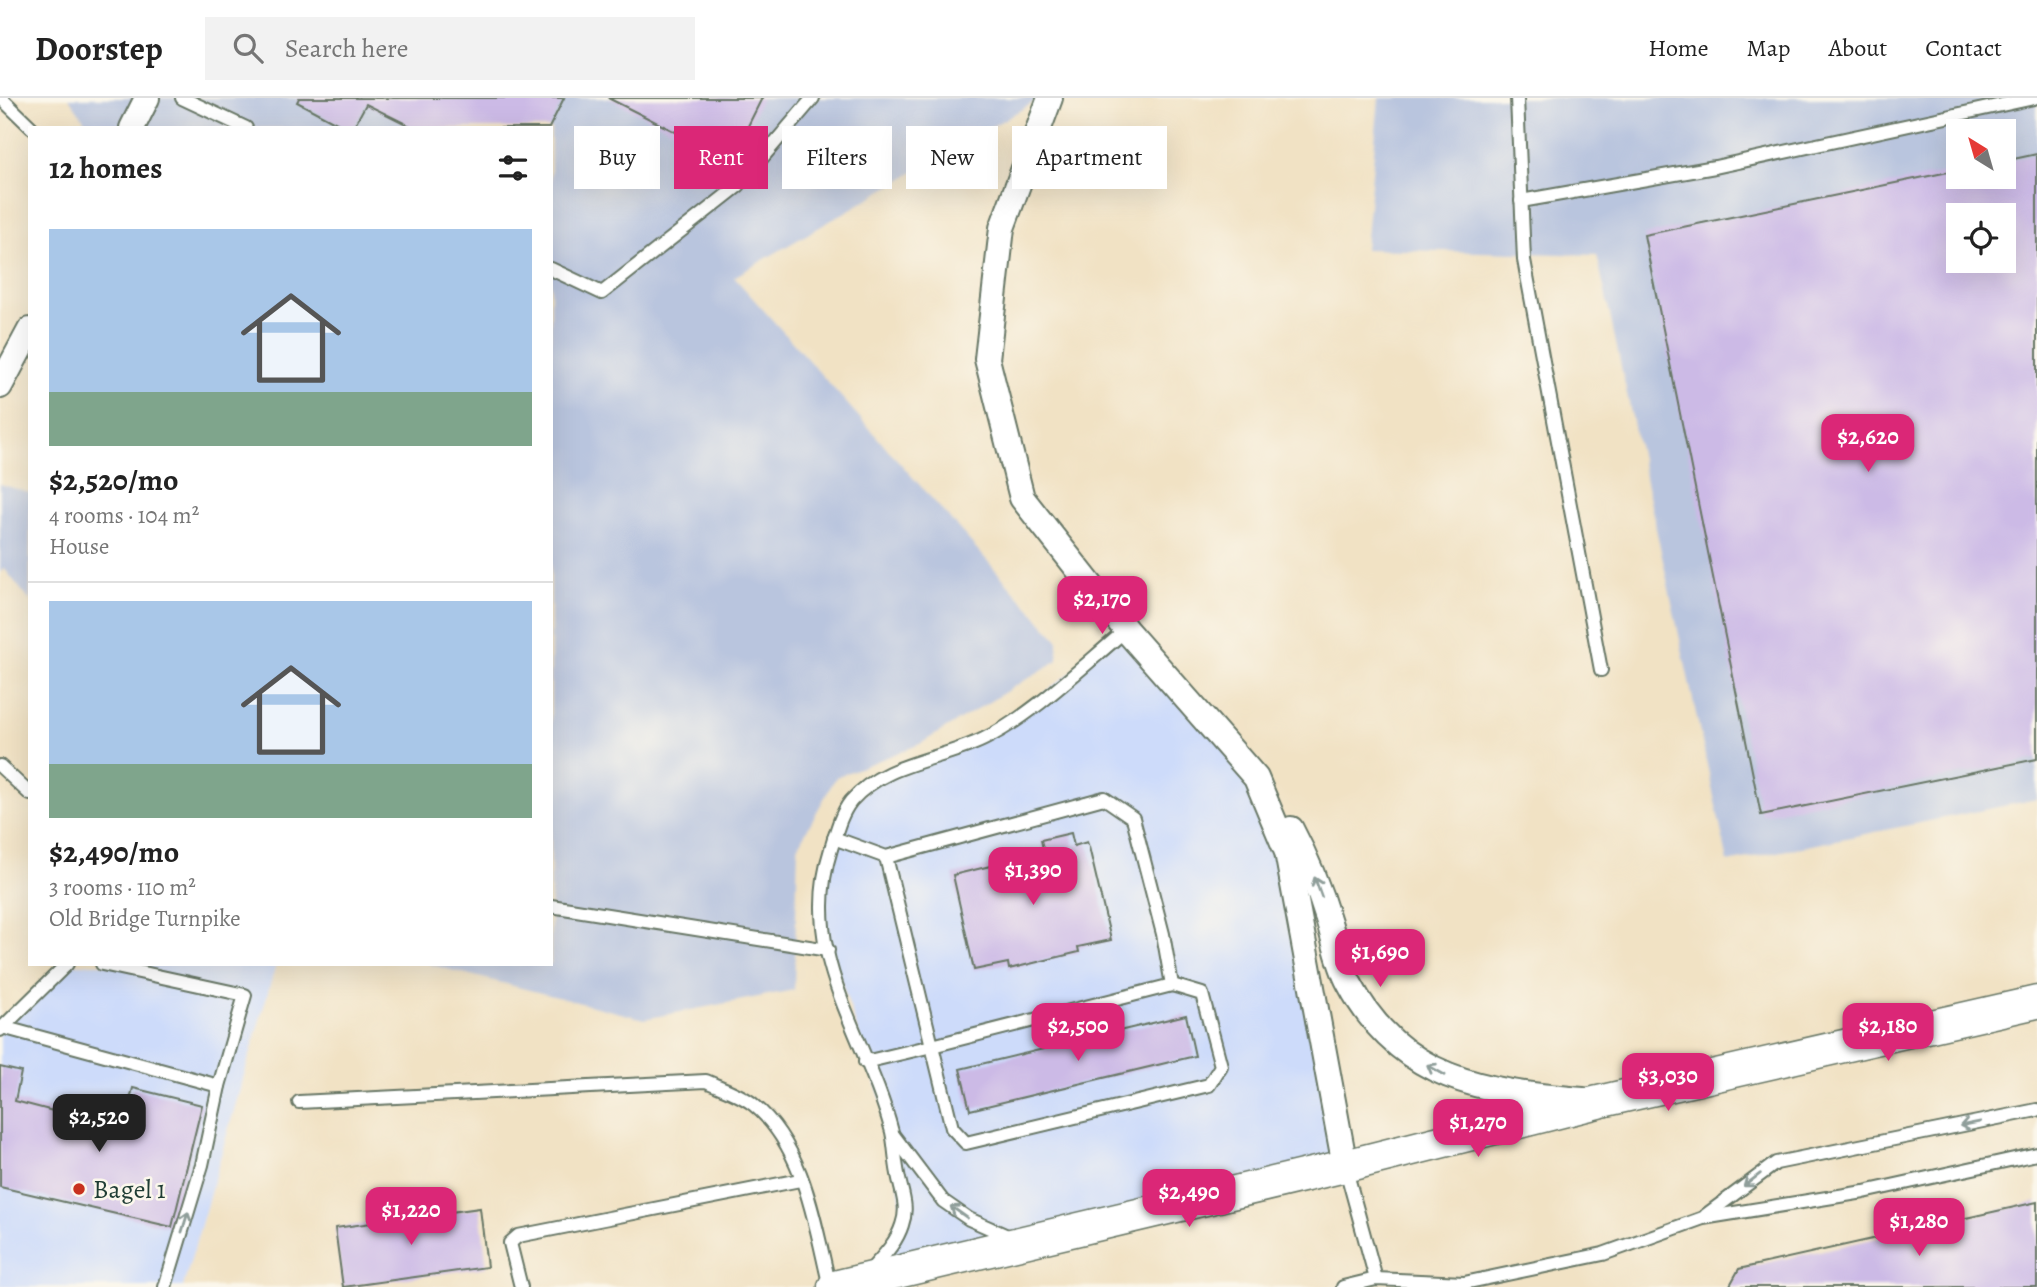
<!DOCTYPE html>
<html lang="en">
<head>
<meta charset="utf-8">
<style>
	body { margin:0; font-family:Alegreya,serif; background:#f2f2f2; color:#222; height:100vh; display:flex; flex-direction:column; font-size:26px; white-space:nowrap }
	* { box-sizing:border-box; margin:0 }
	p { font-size:23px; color:#767676 }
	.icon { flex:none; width:38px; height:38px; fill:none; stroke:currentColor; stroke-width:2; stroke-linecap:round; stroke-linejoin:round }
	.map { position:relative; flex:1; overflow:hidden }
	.panel { position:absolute; left:28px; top:28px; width:525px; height:840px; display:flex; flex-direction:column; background:#fff; border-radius:0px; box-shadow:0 7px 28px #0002 }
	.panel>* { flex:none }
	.guide { position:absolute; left:574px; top:28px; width:665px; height:63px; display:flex; gap:14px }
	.needle { width:46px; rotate:323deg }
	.fabs { position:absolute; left:1946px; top:21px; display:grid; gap:14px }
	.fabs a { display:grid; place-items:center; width:70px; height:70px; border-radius:0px; background:#fff; box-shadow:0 7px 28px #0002; font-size:35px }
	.price { position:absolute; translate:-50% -60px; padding:0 16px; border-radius:14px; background:#db2777; color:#fff; font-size:23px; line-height:46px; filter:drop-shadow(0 2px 4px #0008) }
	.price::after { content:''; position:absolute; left:50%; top:42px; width:21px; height:16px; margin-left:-10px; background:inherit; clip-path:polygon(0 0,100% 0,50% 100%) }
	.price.selected { background:#222; color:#fff }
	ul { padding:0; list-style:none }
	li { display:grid; align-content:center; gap:14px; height:371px; padding:0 21px }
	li+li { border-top:2px solid #e0e0e0 }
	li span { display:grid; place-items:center; height:217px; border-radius:0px; color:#555 }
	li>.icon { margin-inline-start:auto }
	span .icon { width:126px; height:126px; fill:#fffc; stroke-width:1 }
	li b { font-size:30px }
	h2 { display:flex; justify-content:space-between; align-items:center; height:84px; padding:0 21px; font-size:30px }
	.chip { padding:0 24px; border-radius:0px; background:#fff; box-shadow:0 7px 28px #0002; font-size:24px; line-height:63px }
	.chip.selected { background:#db2777; color:#fff }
	header { display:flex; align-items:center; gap:42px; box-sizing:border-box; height:98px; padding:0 35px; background:#fff; border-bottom:2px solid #e0e0e0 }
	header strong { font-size:33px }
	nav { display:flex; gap:38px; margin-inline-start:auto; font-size:24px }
	.search { width:490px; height:63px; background:#f2f2f2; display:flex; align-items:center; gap:18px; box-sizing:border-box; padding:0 24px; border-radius:0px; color:#767676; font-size:26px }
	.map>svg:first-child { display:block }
	.built { fill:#cddbfa }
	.industrial { fill:#b9c5de; fill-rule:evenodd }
	.building { fill:#ccbae6; fill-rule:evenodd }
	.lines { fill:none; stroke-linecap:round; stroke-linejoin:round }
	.service-casing { stroke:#687766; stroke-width:16 }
	.minor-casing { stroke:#687766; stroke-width:28 }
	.tertiary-casing { stroke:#687766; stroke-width:35 }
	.service { stroke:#fff; stroke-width:12 }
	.minor { stroke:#fff; stroke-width:24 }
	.tertiary { stroke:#fff; stroke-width:32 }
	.oneway { stroke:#8f9e9a }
	.poi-dot { fill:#c8321e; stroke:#fbf7ec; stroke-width:2.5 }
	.labels { text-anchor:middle; stroke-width:5; stroke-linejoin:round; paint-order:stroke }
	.poi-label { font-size:26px; fill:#1f3d34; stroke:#fbf7ec; text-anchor:start }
</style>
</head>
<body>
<header>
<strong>Doorstep</strong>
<div class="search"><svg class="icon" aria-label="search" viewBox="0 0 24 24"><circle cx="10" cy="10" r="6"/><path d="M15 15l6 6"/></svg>Search here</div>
<nav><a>Home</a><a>Map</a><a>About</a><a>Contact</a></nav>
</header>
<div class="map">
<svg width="2037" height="1189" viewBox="0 0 2037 1189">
	<rect width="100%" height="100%" fill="#fbf7ec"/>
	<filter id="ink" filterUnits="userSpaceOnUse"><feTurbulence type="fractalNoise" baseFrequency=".0143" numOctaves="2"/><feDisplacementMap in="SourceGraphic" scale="14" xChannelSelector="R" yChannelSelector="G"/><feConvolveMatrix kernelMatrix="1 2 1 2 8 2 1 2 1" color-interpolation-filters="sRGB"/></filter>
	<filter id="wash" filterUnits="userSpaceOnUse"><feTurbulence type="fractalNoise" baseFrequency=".00686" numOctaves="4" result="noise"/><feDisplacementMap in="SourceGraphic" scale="28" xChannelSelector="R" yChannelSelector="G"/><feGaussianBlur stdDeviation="1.57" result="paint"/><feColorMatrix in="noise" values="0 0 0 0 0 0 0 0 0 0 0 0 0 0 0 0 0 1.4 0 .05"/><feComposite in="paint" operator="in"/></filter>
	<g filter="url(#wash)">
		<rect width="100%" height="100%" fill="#f1e2c4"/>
		<g class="built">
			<polygon points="1126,532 1256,680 1287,754 1345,1068 864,1179 903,1126 892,1035 819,817 840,722 881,677 984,641"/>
			<polygon points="67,866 276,866 183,1189 0,1189 0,932"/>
		</g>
		<g class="industrial">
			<polygon points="69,0 1041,0 734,179 1058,542 1058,562 920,646 836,679 798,748 794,892 644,921 427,866 551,866 551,30 90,30"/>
			<path d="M 1379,0 L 2037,0 L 2037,701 L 1728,764 L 1597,157 L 1365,151 ZM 1958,33 L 2004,33 L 2004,79 L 1958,79 ZM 1958,117 L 2004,117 L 2004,163 L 1958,163 Z"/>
			<polygon points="0,386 30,395 30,503 4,470 0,475"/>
		</g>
		<g id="blocks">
			<g class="building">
				<polygon points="299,0 564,0 549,30 414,30 366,6 353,30 346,30 297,4"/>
				<polygon points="608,0 762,0 731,62"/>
				<path d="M 2037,56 L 2037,661 L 1761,717 L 1644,137 L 1958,72 L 1958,79 L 2004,79 L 2004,63 ZM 1958,117 L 2004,117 L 2004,163 L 1958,163 Z"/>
				<polygon points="1071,735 1074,748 1087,744 1089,749 1111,842 1078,849 1079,854 1009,871 1008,865 974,872 953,777 1044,755 1041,742"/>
				<polygon points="1186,917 1195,958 970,1012 960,971"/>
				<polygon points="0,969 21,974 15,1003 122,1031 133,990 202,1007 172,1129 0,1089"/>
				<polygon points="2037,1104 2037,1189 1729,1189 1739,1171"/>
				<polygon points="480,1110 487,1169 343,1189 335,1130"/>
			</g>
		</g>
	</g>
	<g filter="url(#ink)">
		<use href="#blocks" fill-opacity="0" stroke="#687766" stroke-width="2"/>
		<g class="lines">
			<g class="service-casing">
				<g id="service">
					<polyline points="1,0 32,30"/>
					<polyline points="182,0 246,30"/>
					<polyline points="1517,0 1524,162 1601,572"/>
					<polyline points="1521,103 1715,69 2034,0"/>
					<polyline points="551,171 602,195 738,88 813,0"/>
					<polyline points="0,668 30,696"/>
					<polyline points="834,740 886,759 1104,700 1133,720 1163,836 1172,887 932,948 886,759"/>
					<polyline points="551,808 828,852"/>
					<polyline points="102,866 245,897 219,988 202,1067 165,1189"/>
					<polyline points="2,929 219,988"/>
					<polyline points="0,932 67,866"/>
					<polyline points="865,964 932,948 952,1030 966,1045 1209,987 1221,968 1202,896 1172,887"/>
					<path d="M 299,1004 L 706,983 C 721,990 741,996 754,1007 C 805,1049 815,1128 830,1189"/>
					<polyline points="894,1038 943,1103 969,1121 1012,1140"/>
					<polyline points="1345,1068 1376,1181"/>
					<polyline points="1706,1117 1776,1065 2037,1012"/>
					<path d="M 869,1174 C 882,1159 896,1146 902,1127 C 909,1108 901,1094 898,1076 C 895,1062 895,1048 892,1034 C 867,937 797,857 831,751 C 836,735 840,717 851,703 C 885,664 939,663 984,641 C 1032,618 1084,567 1126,532"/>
					<polyline points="521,1189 510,1145 518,1138 800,1082"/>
					<polyline points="1343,1189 1376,1181 1464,1185 1603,1156 1703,1120 1864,1094 2037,1056"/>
				</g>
			</g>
			<g class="minor-casing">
				<g id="minor">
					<polyline points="1050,0 1002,130 987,261 1022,400 1126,532 1256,680 1287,754 1345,1068"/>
					<polyline points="132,30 147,0"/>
					<polyline points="0,288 30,232"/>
					<path d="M 1291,731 C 1307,761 1319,791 1329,824 C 1335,844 1339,867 1349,885 C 1400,982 1484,994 1583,1002"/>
				</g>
			</g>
			<g class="tertiary-casing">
				<polyline id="tertiary" points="834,1189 1345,1068 1598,1004 2037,904"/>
			</g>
			<use href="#service" class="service"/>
			<use href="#minor" class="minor"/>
			<use href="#tertiary" class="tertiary"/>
		</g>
		<defs><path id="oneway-shaft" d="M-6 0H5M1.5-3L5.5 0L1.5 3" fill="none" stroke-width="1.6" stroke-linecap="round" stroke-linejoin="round" transform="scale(1.75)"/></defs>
		<g class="oneway">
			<use href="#oneway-shaft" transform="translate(1318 789) rotate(-110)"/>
			<use href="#oneway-shaft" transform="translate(1436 972) rotate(-150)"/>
			<use href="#oneway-shaft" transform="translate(1970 1026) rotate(169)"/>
			<use href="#oneway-shaft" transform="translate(1752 1082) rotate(143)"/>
			<use href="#oneway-shaft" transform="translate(959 1114) rotate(-145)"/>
			<use href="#oneway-shaft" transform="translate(185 1124) rotate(-73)"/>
		</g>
	</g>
	<circle class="poi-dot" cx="79" cy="1091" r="7"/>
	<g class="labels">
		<g class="poi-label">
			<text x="93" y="1100">Bagel 1</text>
		</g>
	</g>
</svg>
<div class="fabs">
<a><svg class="needle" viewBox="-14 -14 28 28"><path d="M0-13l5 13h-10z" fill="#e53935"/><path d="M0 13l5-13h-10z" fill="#767676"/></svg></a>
<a><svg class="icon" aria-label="locate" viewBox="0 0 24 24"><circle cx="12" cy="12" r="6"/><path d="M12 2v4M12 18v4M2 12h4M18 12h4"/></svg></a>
</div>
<b class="price" style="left:1868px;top:376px">$2,620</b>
<b class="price" style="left:1102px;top:538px">$2,170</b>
<b class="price" style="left:1033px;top:809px">$1,390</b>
<b class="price" style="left:1380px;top:891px">$1,690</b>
<b class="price" style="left:1078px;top:965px">$2,500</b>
<b class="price" style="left:1888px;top:965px">$2,180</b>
<b class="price" style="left:1668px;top:1015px">$3,030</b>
<b class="price selected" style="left:99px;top:1056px">$2,520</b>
<b class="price" style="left:1478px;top:1061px">$1,270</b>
<b class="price" style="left:1189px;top:1131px">$2,490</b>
<b class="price" style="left:411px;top:1149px">$1,220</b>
<b class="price" style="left:1919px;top:1160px">$1,280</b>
<div class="guide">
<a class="chip">Buy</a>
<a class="chip selected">Rent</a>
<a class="chip">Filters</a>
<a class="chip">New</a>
<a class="chip">Apartment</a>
</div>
<section class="panel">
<h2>12 homes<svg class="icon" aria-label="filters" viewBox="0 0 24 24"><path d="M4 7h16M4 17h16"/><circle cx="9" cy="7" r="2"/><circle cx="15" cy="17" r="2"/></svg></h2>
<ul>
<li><span style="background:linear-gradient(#a9c7e8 75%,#7fa58c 0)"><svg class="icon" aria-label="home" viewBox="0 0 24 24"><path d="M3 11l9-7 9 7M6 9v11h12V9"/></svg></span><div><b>$2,520/mo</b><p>4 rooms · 104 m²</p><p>House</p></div></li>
<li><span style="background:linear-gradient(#a9c7e8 75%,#7fa58c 0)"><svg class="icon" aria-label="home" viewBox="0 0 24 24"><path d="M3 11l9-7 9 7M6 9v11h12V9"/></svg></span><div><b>$2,490/mo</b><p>3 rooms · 110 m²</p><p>Old Bridge Turnpike</p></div></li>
</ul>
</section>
</div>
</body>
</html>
